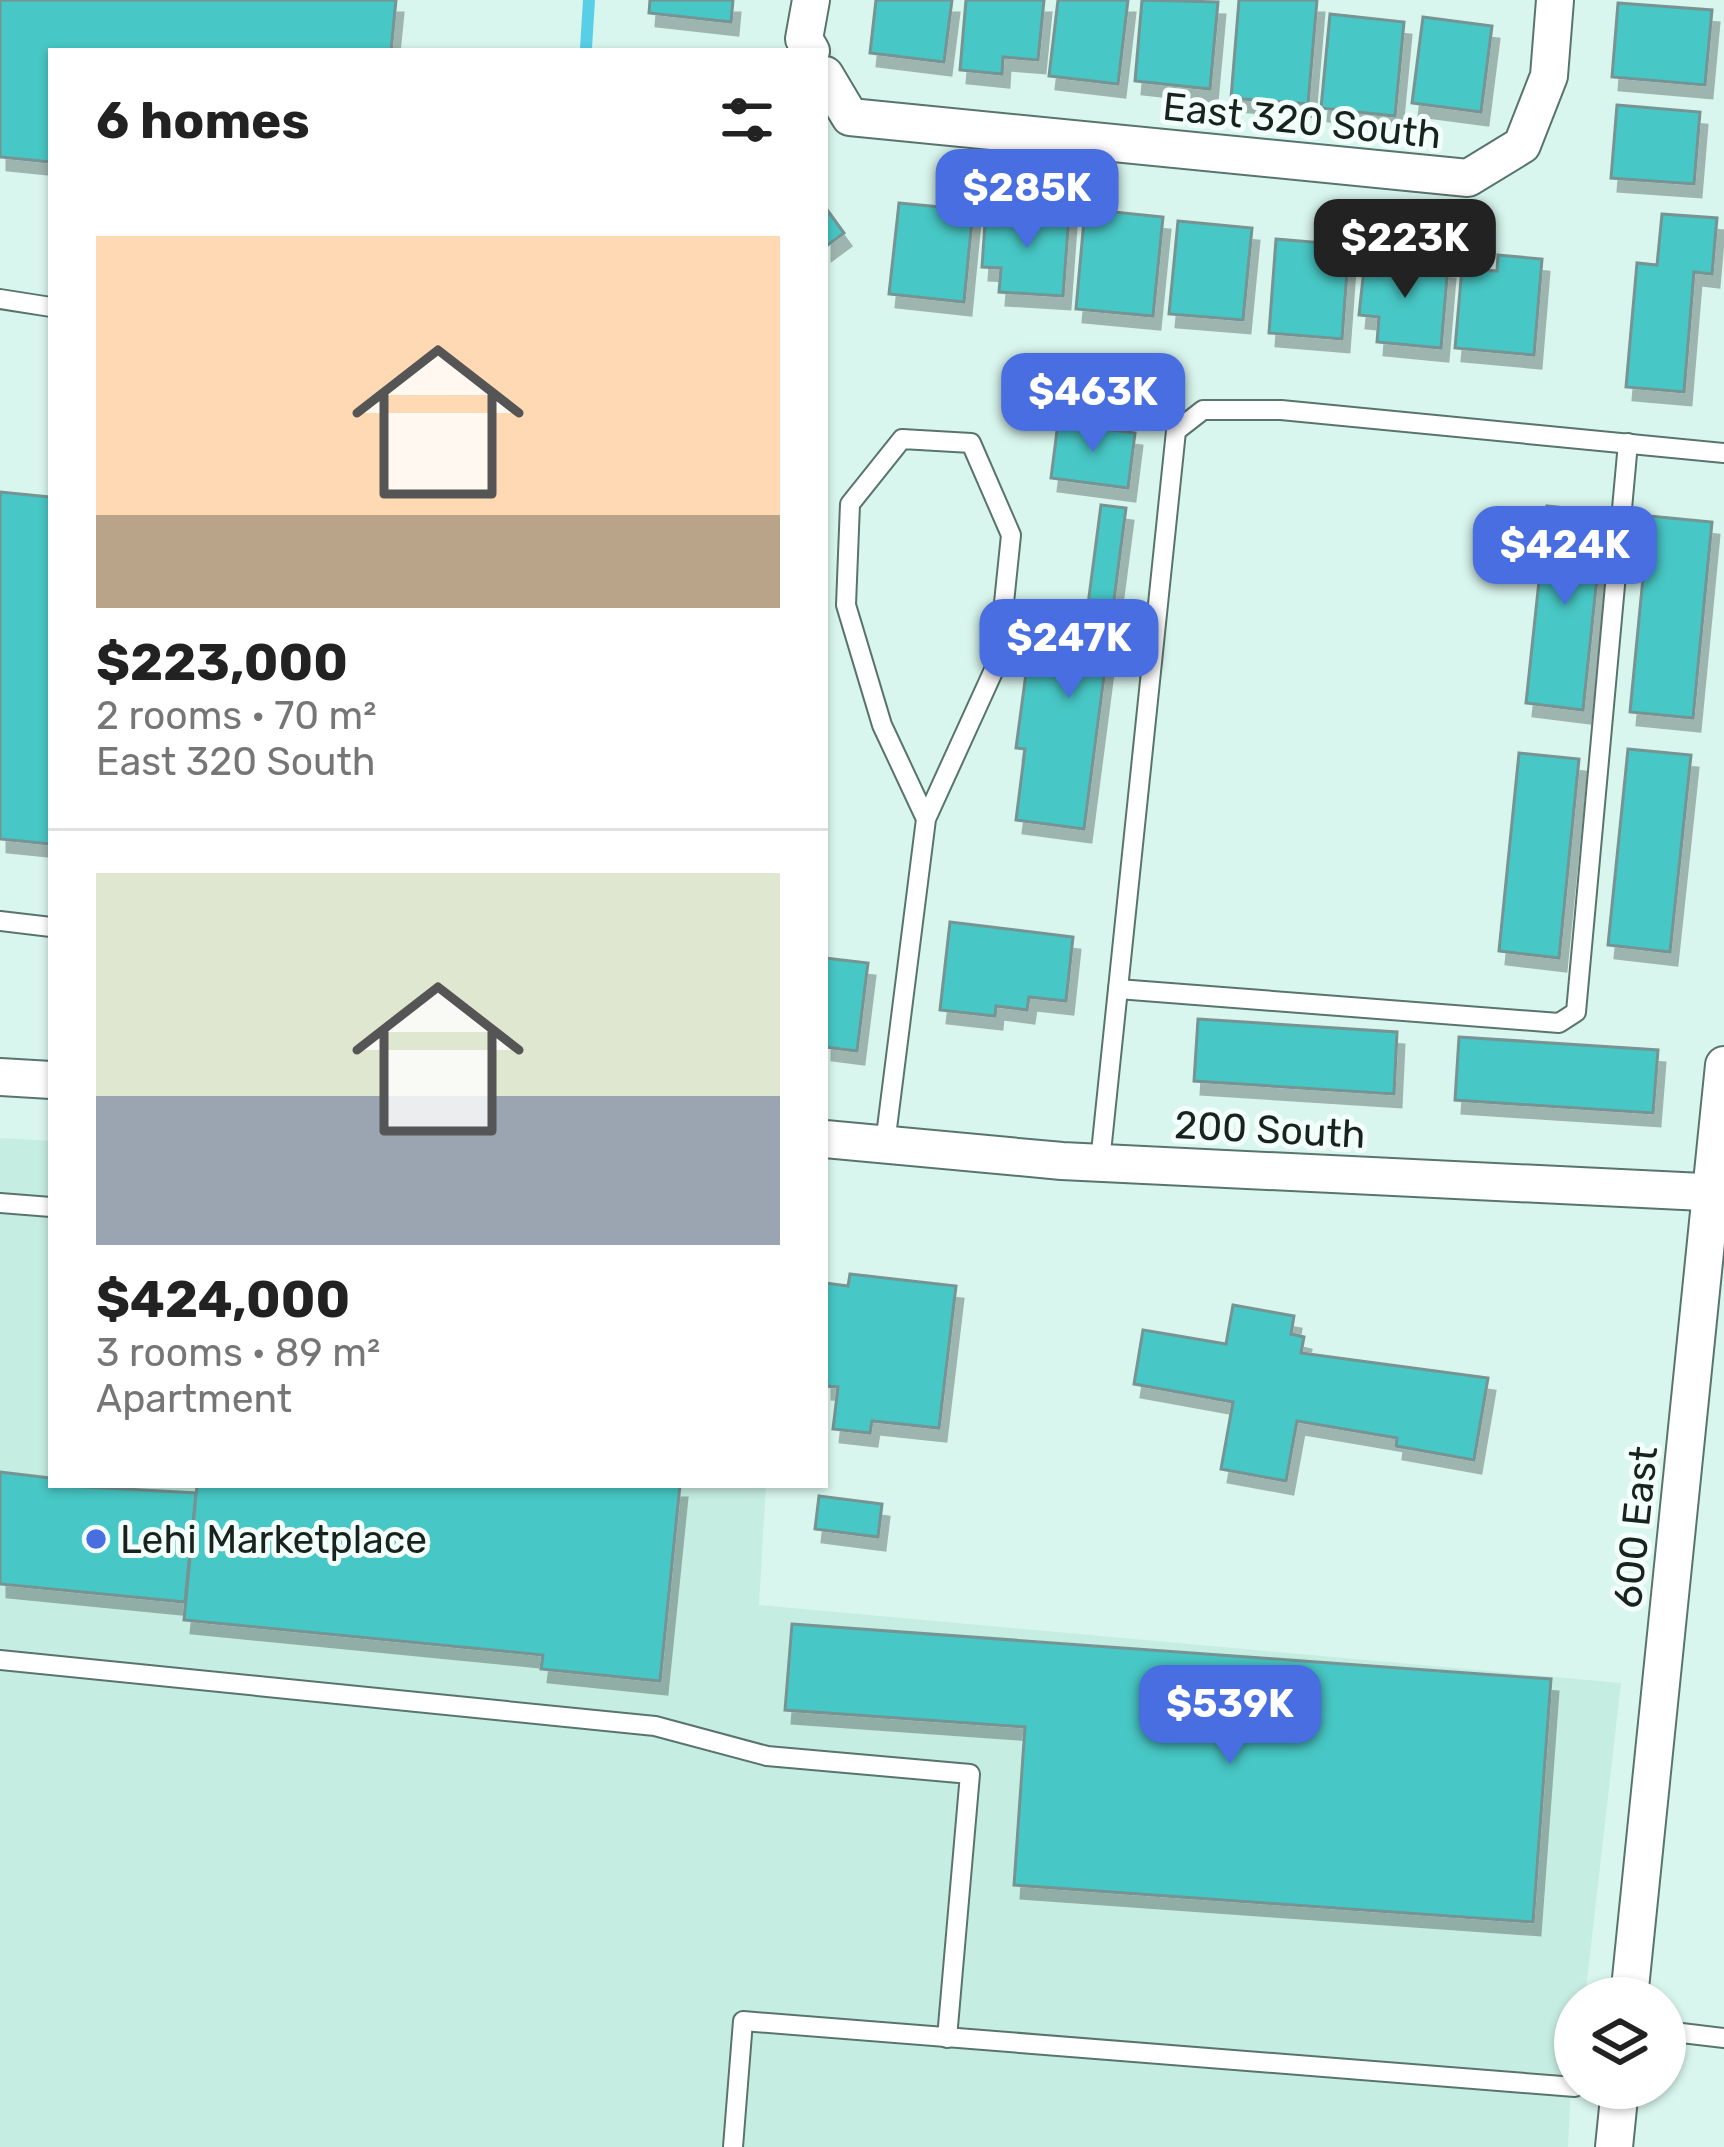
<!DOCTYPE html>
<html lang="en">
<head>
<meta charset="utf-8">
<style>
	body { margin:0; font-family:Rubik,sans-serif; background:#f2f2f2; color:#222; height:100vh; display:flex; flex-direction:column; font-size:45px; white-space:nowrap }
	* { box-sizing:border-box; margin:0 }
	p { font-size:39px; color:#767676 }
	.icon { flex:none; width:66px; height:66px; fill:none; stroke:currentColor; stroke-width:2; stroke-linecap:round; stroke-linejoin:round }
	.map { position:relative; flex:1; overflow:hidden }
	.details { position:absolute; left:48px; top:48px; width:780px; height:1440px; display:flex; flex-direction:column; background:#fff; border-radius:0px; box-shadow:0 3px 9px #0004 }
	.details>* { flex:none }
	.controls { position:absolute; left:1554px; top:1977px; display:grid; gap:24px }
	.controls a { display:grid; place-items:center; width:132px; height:132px; border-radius:50%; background:#fff; box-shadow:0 3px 9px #0004; font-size:60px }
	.price { position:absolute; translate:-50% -102px; padding:0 27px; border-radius:24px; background:#496ee1; color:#fff; font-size:39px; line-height:78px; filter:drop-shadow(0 3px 6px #0008) }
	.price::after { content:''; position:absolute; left:50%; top:72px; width:36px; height:27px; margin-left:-18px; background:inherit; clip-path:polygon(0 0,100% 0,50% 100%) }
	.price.current { background:#222; color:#fff }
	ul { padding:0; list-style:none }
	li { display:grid; align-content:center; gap:24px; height:636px; padding:0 48px }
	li+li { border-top:3px solid #e0e0e0 }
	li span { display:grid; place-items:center; height:372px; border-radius:0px; color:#555 }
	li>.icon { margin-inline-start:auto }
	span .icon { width:216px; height:216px; fill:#fffc; stroke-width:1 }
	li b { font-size:51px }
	h2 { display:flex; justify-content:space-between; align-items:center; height:144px; padding:0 48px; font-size:51px }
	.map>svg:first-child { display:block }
	.built { fill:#c6ede2 }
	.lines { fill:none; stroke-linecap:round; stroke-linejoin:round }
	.stream { stroke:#58cfe7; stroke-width:12 }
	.building { fill:#46c7c5; stroke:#769493; stroke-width:3; filter:url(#shadow) }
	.service-casing { stroke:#59746c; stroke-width:22 }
	.minor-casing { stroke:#59746c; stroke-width:40 }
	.service { stroke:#fff; stroke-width:18 }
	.minor { stroke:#fff; stroke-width:36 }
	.poi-dot { fill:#496ee1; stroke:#f3fffb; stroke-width:4.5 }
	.labels { text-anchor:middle; stroke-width:10; stroke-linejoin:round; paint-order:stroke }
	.street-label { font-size:39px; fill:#182320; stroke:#f3fffb }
	.poi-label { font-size:39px; fill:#182320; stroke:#f3fffb; text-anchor:start }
</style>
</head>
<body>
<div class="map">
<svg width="1724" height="2147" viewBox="0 0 1724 2147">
	<defs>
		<filter id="shadow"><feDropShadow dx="7" dy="13" stdDeviation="0" flood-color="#0004"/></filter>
	</defs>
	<rect width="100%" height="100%" fill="#d8f6ed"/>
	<polygon class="built" points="0,1138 51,1141 51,1485 766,1485 759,1605 1621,1683 1585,1998 1575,1998 1568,2147 0,2147"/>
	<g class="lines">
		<polyline class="stream" points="586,48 589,0"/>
	</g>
	<g class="building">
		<polygon points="0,0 396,0 391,51 51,51 51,162 0,157"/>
		<polygon points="650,0 733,0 731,22 649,13"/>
		<polygon points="876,0 952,0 944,62 870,53"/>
		<polygon points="966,0 1044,0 1038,60 1003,57 1002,74 960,70"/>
		<polygon points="1058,0 1128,0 1118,84 1049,76"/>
		<polygon points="1142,0 1218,2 1210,89 1135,81"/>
		<polygon points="1239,0 1317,0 1308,104 1231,98"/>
		<polygon points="1618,3 1712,10 1705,85 1612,77"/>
		<polygon points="1330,14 1404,22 1395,116 1321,108"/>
		<polygon points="1423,17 1492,26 1481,112 1412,103"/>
		<polygon points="1617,105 1700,112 1694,184 1611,178"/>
		<polygon points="899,203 973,210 964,302 889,294"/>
		<polygon points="825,207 844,233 825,247"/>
		<polygon points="986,209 1069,215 1063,296 999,292 1001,268 982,267"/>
		<polygon points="1085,209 1163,217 1153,316 1076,309"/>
		<polygon points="1662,214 1717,218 1712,274 1694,272 1684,392 1626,387 1637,263 1657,265"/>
		<polygon points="1178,221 1252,228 1243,320 1169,314"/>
		<polygon points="1276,239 1349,245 1342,339 1269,333"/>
		<polygon points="1498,255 1542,259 1534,355 1455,348 1462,268 1497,271"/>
		<polygon points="1365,259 1448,266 1441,348 1377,342 1379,317 1359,315"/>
		<polygon points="1058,423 1135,433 1128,488 1051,478"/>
		<polygon points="0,492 51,497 51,844 0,839"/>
		<polygon points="1101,505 1126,508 1084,829 1016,820 1025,749 1016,748 1029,651 1081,658"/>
		<polygon points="1547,506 1604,512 1583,710 1526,703"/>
		<polygon points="1649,516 1712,522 1693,718 1630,712"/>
		<polygon points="1628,749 1691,755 1670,952 1608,945"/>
		<polygon points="1519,753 1579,759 1559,958 1499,951"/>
		<polygon points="950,922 1073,937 1066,1001 1029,997 1027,1010 996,1006 995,1016 940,1010"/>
		<polygon points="825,958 868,963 857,1051 825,1047"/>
		<polygon points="1198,1019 1397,1032 1394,1094 1194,1081"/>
		<polygon points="1459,1037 1658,1050 1653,1113 1455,1100"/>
		<polygon points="850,1274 956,1286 939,1428 872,1421 870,1433 833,1429 838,1387 825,1386 825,1283 848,1286"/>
		<polygon points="1233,1305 1294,1316 1291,1334 1304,1337 1301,1353 1488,1378 1474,1460 1396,1446 1397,1438 1297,1421 1286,1481 1221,1469 1233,1402 1134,1384 1143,1330 1226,1344"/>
		<polygon points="0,1472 51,1478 51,1485 196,1493 185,1602 0,1584"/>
		<polygon points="197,1485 680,1485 660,1681 541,1669 543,1655 184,1620"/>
		<polygon points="819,1496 882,1504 878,1537 815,1529"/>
		<polygon points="792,1624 1551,1679 1533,1922 1014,1885 1025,1727 785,1710"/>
	</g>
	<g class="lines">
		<g class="service-casing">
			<g id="service">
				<polyline points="0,299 51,307"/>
				<polyline points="0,921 51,927"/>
				<polyline points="1118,989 1559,1023 1576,1012 1628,443"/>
				<polyline points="885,1144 926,819 882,725 846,605 850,504 902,439 971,443 1011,535 998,661 926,819"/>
				<polyline points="1100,1162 1176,431 1203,410 1281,410 1724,453"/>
				<polyline points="0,1203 51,1207"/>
				<polyline points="0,1660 655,1726 767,1756 970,1774 947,2038"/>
				<polyline points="1665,2031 1724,2038"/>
				<polyline points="733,2147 743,2021 1575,2087"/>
			</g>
		</g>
		<g class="minor-casing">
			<g id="minor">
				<polyline points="811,51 804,39 811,0"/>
				<polyline points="825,75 850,117 1468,178 1522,145 1549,76 1555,0"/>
				<polyline points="0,1077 51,1080"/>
				<polyline points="825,1139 1062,1161 1724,1193"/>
				<polyline points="1629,1998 1724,1065"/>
				<polyline points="1614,2147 1620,2088"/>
			</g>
		</g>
		<use href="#service" class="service"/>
		<use href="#minor" class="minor"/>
	</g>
	<circle class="poi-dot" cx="96" cy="1539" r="12"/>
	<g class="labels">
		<g class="street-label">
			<text transform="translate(1302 120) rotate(6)" y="14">East 320 South</text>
			<text transform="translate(1270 1129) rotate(3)" y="14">200 South</text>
			<text transform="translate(1635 1527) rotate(-84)" y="14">600 East</text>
		</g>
		<g class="poi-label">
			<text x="120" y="1553">Lehi Marketplace</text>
		</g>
	</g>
</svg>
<div class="controls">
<a><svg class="icon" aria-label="layers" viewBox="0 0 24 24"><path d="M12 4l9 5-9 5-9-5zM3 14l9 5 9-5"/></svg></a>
</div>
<b class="price" style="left:1027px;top:251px">$285K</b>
<b class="price current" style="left:1405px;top:301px">$223K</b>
<b class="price" style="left:1093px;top:455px">$463K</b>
<b class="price" style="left:1565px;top:608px">$424K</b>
<b class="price" style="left:1069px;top:701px">$247K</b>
<b class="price" style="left:1230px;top:1767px">$539K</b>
<section class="details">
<h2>6 homes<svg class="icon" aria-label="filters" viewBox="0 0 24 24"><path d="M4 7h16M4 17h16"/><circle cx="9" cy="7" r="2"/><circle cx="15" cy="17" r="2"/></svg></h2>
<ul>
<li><span style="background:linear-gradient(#ffd9b3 75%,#b9a48a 0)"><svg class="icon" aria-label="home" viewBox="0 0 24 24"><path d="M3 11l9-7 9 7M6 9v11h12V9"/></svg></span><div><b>$223,000</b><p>2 rooms · 70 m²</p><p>East 320 South</p></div></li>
<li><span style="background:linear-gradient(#dfe7d0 60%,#9aa5b1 0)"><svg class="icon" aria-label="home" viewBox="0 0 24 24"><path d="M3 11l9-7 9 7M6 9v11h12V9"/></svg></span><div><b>$424,000</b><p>3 rooms · 89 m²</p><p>Apartment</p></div></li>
</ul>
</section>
</div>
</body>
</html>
